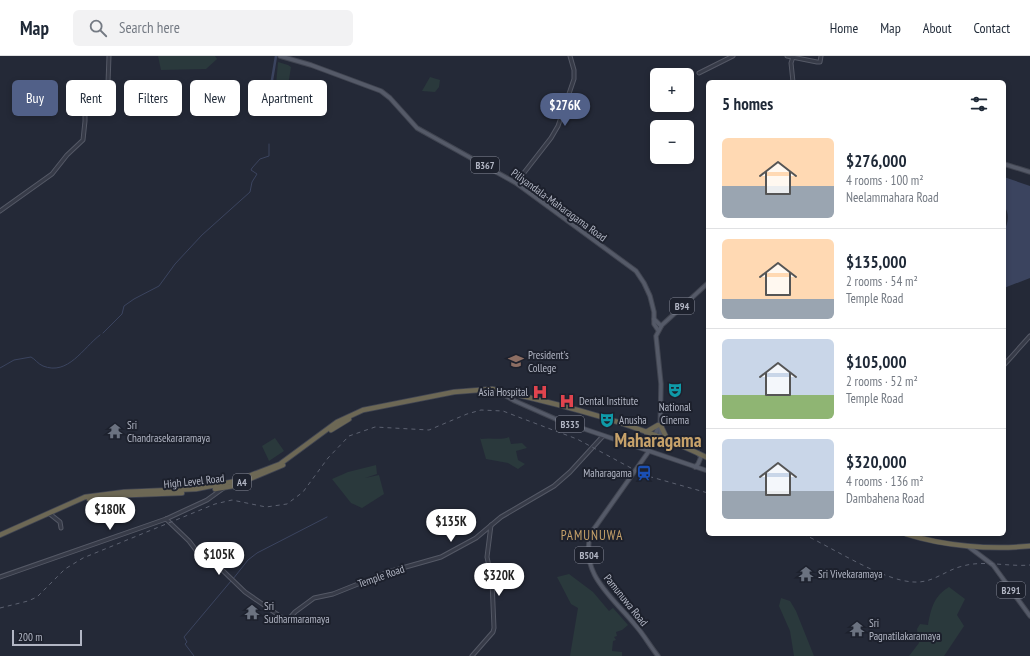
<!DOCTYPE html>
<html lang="en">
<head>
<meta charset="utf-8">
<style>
	body { margin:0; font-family:"PT Sans Narrow",sans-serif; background:#f2f2f3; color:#1f2937; height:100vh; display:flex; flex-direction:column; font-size:15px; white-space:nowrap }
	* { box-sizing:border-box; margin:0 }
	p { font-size:13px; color:#747a83 }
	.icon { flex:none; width:22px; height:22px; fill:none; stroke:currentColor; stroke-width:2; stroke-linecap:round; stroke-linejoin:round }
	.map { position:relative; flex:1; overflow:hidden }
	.panel { position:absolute; left:706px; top:24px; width:300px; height:456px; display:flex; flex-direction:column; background:#fff; border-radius:6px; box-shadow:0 2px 6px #0003 }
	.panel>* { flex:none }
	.banner { position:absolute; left:12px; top:24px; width:380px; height:36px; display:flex; gap:8px }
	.tools { position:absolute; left:650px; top:12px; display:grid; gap:8px }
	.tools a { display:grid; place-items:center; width:44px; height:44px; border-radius:6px; background:#fff; box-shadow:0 2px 6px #0003; font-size:20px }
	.scale { position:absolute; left:12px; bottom:10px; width:70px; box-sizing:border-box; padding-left:4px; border:2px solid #b2b6c4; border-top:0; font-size:11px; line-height:14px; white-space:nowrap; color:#b2b6c4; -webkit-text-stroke:3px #1d212d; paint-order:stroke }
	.price { position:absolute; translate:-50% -34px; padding:0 9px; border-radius:14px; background:#fff; color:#222; font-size:13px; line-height:26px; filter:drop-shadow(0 1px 2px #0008) }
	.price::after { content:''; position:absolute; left:50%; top:24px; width:12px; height:9px; margin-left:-6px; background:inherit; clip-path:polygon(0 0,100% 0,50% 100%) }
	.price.selected { background:#516088; color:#fff }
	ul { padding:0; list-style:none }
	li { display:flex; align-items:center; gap:12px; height:100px; padding:0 16px }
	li+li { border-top:1px solid #e0e1e3 }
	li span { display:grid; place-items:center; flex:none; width:112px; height:80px; border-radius:6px; color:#555 }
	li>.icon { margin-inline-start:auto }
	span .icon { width:48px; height:48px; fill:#fffc; stroke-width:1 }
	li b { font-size:17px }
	h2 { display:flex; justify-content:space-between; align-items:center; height:48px; padding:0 16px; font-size:17px }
	.chip { padding:0 14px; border-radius:6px; background:#fff; box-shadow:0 2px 6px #0003; font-size:14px; line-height:36px }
	.chip.selected { background:#516088; color:#fff }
	header { display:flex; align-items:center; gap:24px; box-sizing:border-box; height:56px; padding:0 20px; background:#fff; border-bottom:1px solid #e0e1e3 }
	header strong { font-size:19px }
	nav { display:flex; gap:22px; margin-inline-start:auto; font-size:14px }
	.search { width:280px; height:36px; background:#f2f2f3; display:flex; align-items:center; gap:10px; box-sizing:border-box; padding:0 14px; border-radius:6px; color:#747a83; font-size:15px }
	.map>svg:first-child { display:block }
	.green { fill:#2a393c }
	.water { fill:#3b445f }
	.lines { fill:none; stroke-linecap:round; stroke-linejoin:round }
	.stream { stroke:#3b445f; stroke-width:1 }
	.canal { stroke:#3b445f; stroke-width:2.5 }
	.minor-casing { stroke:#555966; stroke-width:5 }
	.major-casing { stroke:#414551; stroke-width:5.5 }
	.highway-casing { stroke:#424653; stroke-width:6 }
	.minor { stroke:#373b48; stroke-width:3 }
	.major { stroke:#555a68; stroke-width:3.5 }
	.highway { stroke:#6d6855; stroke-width:4.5 }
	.rail { stroke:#5c6170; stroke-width:1; stroke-dasharray:4 4; stroke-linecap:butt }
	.labels { text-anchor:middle; stroke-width:4; stroke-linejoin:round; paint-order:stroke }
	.shield { fill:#1d212d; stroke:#858997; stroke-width:1 }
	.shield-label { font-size:10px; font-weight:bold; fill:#b2b6c4 }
	.street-label { font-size:11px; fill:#b2b6c4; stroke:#1d212d }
	.poi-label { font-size:11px; fill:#b2b6c4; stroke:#1d212d; text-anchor:start }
	.quarter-label { font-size:13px; letter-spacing:1px; fill:#c7a26a; stroke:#1d212d }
	.town-label { font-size:19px; font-weight:bold; fill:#c7a26a; stroke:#1d212d }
</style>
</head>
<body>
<header>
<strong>Map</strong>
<div class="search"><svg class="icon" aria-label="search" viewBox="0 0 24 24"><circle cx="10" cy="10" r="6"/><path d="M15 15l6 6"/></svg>Search here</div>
<nav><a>Home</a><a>Map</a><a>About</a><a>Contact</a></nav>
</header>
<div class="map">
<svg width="1030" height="600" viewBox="0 0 1030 600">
	<rect width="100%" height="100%" fill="#242937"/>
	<g class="green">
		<polygon points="158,0 215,0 217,3 206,13 161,14"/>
		<polygon points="278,6 288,9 291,11 287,36 283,33 279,41 275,40"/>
		<polygon points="430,21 440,24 439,31 435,36 422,35"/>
		<path d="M 509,381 L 511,388 L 522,387 L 527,392 L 516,395 L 518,404 L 525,408 L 518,413 L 508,407 L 486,403 L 480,382 L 481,383 C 492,381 499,385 509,381 Z"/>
		<polygon points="275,382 284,395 269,405 262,390"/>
		<polygon points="376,409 377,418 365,422 379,419 384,438 362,452 351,447 332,423 348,416"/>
		<polygon points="569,518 593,536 609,555 613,552 628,569 622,574 616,576 617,580 614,581 616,584 613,585 612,595 622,596 622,600 570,600 578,552 571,548 557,521"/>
		<path d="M 949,531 L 965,543 L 957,559 L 964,570 L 944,600 L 909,600 L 919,587 L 917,573 L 920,568 L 928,569 C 931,552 934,540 949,531 Z"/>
		<polygon points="781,542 790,545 796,555 814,600 794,600 790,575 779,550"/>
	</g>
	<path class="water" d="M 1004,121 L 1030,130 L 1030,222 L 1004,232 L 1004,175 C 1008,168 1010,157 1004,150 Z"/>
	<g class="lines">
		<g class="stream">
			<polyline points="103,277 122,258 124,250 134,243 159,230 175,208 202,179 250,136 252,126 257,118 251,114 252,112 260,103 269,100 269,88"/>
			<path d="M 0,312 L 14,304 L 31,301 C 35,303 38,308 43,310 C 68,320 83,292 100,279"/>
			<polyline points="233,523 248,504 257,497 327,461"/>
			<polyline points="194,600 185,588 187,586 184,581 231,525"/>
		</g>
		<polyline class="canal" points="271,41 271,30 276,0"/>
		<g class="minor-casing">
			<g id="minor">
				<polyline points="787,0 817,6 820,6 821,0"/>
				<polyline points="793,1 791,7 793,26"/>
				<polyline points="699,17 733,0"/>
				<polyline points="516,127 551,82 558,70 574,23 574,14 570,0"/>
				<polyline points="0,155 52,118 67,99 83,84 85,65 85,41 89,33 108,27 109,0"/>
				<polyline points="1004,309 1030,280"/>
				<polyline points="50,458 60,466 61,472"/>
				<polyline points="166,463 189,485 202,502 216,508 245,536 287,565 295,556 314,542 333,538 388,516 441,501 476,482 501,461 554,430 570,416 603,380"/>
				<polyline points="0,521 166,463 207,444 225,431"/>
				<polyline points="472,600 493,576 494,572 492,525 487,501 491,469"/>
			</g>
		</g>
		<g class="major-casing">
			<g id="major">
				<polyline points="280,0 311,9 381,35 390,42 417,72 516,127 636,215 644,227 650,240 654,256 654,268 658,274"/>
				<polyline points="1004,108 1030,116"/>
				<polyline points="654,263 661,270"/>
				<polyline points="499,336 515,345 558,364 708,415"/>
				<polyline points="655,379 659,369"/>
				<polyline points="660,381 661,328 656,280 662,269 708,227"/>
				<path d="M 649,395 L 591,477 C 578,518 614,542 636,570 C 644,579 650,590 658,600"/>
				<polyline points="695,411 698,408 701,401 698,397"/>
				<polyline points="969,491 993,509 1030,560"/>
			</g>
		</g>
		<g class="highway-casing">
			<g id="highway">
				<polyline points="661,370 667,383"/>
				<polyline points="331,374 349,363"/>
				<polyline points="646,376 658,369"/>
				<polyline points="215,433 233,430 283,409"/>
				<polyline points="89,443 129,439 182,437"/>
				<path d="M 906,478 C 944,490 990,494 1030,490"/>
				<path d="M 0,479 L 85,441 L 124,436 L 196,433 L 236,425 L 280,408 L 337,366 L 363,354 L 454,336 L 492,333 C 565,349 641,369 708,402"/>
			</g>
		</g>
		<use href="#minor" class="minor"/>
		<use href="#major" class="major"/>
		<use href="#highway" class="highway"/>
		<g class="rail">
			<path d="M 803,478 C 833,492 883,525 914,526 C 934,527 945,514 963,510 C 983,504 1009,511 1030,509"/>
			<polyline points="0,552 28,545 37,541 65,513 83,502 215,448 232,444 266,451 287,448 303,436 328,402 349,380 375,371 429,374 467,358 481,354 503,355 521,362 577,383 644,419 708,437"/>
		</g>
	</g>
	<defs>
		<g id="school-bare" transform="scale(1.2)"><path d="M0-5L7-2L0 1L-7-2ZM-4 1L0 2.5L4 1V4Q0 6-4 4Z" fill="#8d6e63" stroke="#1d212d" stroke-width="2.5" paint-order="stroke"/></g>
		<g id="theatre-bare" transform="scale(1.2)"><path d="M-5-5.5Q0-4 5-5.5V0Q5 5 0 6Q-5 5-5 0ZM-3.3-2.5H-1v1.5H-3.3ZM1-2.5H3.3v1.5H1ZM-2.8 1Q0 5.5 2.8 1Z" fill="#0f9aa8" stroke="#1d212d" stroke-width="2.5" paint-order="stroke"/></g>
		<g id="hospital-bare" transform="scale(1.2)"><path d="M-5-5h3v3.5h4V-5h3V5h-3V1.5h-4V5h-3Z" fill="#e0444e" stroke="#1d212d" stroke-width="2.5" paint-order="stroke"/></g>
		<g id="temple-bare" transform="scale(1.2)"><path d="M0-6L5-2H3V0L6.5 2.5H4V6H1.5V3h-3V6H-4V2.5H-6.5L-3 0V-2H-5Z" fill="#6b7280" stroke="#1d212d" stroke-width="2.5" paint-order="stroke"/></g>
		<g id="station-bare" transform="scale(1.2)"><path d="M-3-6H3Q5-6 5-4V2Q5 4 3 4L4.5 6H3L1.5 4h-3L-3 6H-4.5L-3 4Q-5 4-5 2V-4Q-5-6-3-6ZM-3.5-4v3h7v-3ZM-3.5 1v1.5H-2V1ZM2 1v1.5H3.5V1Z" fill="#1a4fb4" stroke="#1d212d" stroke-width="2.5" paint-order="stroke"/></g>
	</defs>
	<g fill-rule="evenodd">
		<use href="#school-bare" x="516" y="305"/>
		<use href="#theatre-bare" x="675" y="334"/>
		<use href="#hospital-bare" x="540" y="336"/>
		<use href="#hospital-bare" x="567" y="345"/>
		<use href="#theatre-bare" x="607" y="364"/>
		<use href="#temple-bare" x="115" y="375"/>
		<use href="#station-bare" x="644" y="417"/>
		<use href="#temple-bare" x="806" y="518"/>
		<use href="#temple-bare" x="252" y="556"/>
		<use href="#temple-bare" x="857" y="573"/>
	</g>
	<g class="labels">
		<g class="shield">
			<rect x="471" y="101" width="28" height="16" rx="3"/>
			<rect x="670" y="242" width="24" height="16" rx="3"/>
			<rect x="556" y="360" width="28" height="16" rx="3"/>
			<rect x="233" y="418" width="18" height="16" rx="3"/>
			<rect x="575" y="491" width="28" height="16" rx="3"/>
			<rect x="997" y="526" width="28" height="16" rx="3"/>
		</g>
		<g class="shield-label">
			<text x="485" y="113">B367</text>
			<text x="682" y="254">B94</text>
			<text x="570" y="372">B335</text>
			<text x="242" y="430">A4</text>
			<text x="589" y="503">B504</text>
			<text x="1011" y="538">B291</text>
		</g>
		<g class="street-label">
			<text transform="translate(559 149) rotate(36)" y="4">Piliyandala-Maharagama Road</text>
			<text transform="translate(194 425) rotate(-6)" y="4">High Level Road</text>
			<text transform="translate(381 520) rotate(-19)" y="4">Temple Road</text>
			<text transform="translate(626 544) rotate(51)" y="4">Pamunuwa Road</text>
		</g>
		<g class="poi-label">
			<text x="528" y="303">President's<tspan x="528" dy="13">College</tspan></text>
			<text x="528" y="340" text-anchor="end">Asia Hospital</text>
			<text x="579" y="349">Dental Institute</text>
			<text x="675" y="355" text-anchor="middle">National<tspan x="675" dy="13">Cinema</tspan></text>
			<text x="619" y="368">Anusha</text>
			<text x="127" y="373">Sri<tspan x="127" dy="13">Chandrasekararamaya</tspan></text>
			<text x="632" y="421" text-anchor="end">Maharagama</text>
			<text x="818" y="522">Sri Vivekaramaya</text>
			<text x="264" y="554">Sri<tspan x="264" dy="13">Sudharmaramaya</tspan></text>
			<text x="869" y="571">Sri<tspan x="869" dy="13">Pagnatilakaramaya</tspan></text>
		</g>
		<g class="quarter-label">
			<text x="592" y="484">PAMUNUWA</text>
		</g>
		<g class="town-label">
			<text x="658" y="391">Maharagama</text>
		</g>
	</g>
</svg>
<div class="tools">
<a>+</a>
<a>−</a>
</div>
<div class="scale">200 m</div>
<b class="price selected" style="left:565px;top:71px">$276K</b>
<b class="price" style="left:110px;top:475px">$180K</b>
<b class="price" style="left:451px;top:487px">$135K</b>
<b class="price" style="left:219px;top:520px">$105K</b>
<b class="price" style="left:499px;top:541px">$320K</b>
<div class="banner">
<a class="chip selected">Buy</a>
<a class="chip">Rent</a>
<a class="chip">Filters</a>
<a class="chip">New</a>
<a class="chip">Apartment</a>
</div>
<section class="panel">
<h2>5 homes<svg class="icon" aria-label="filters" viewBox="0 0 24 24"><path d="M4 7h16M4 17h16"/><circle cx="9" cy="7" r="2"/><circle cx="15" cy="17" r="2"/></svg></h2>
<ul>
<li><span style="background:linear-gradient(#ffd9b3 60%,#9aa5b1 0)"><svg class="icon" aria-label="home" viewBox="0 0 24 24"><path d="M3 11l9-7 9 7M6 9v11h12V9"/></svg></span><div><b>$276,000</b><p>4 rooms · 100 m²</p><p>Neelammahara Road</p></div></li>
<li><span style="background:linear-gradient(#ffd9b3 75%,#9aa5b1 0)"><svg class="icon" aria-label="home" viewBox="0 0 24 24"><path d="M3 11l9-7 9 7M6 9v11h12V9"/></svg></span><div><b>$135,000</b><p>2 rooms · 54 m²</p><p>Temple Road</p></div></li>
<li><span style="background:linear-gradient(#c9d6e8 70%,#8fb573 0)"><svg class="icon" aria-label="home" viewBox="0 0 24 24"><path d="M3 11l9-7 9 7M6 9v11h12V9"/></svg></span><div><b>$105,000</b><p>2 rooms · 52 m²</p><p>Temple Road</p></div></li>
<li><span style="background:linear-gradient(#c9d6e8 65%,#9aa5b1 0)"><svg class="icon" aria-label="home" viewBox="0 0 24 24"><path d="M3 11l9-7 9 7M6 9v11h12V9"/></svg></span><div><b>$320,000</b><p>4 rooms · 136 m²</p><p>Dambahena Road</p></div></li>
</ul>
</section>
</div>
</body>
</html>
